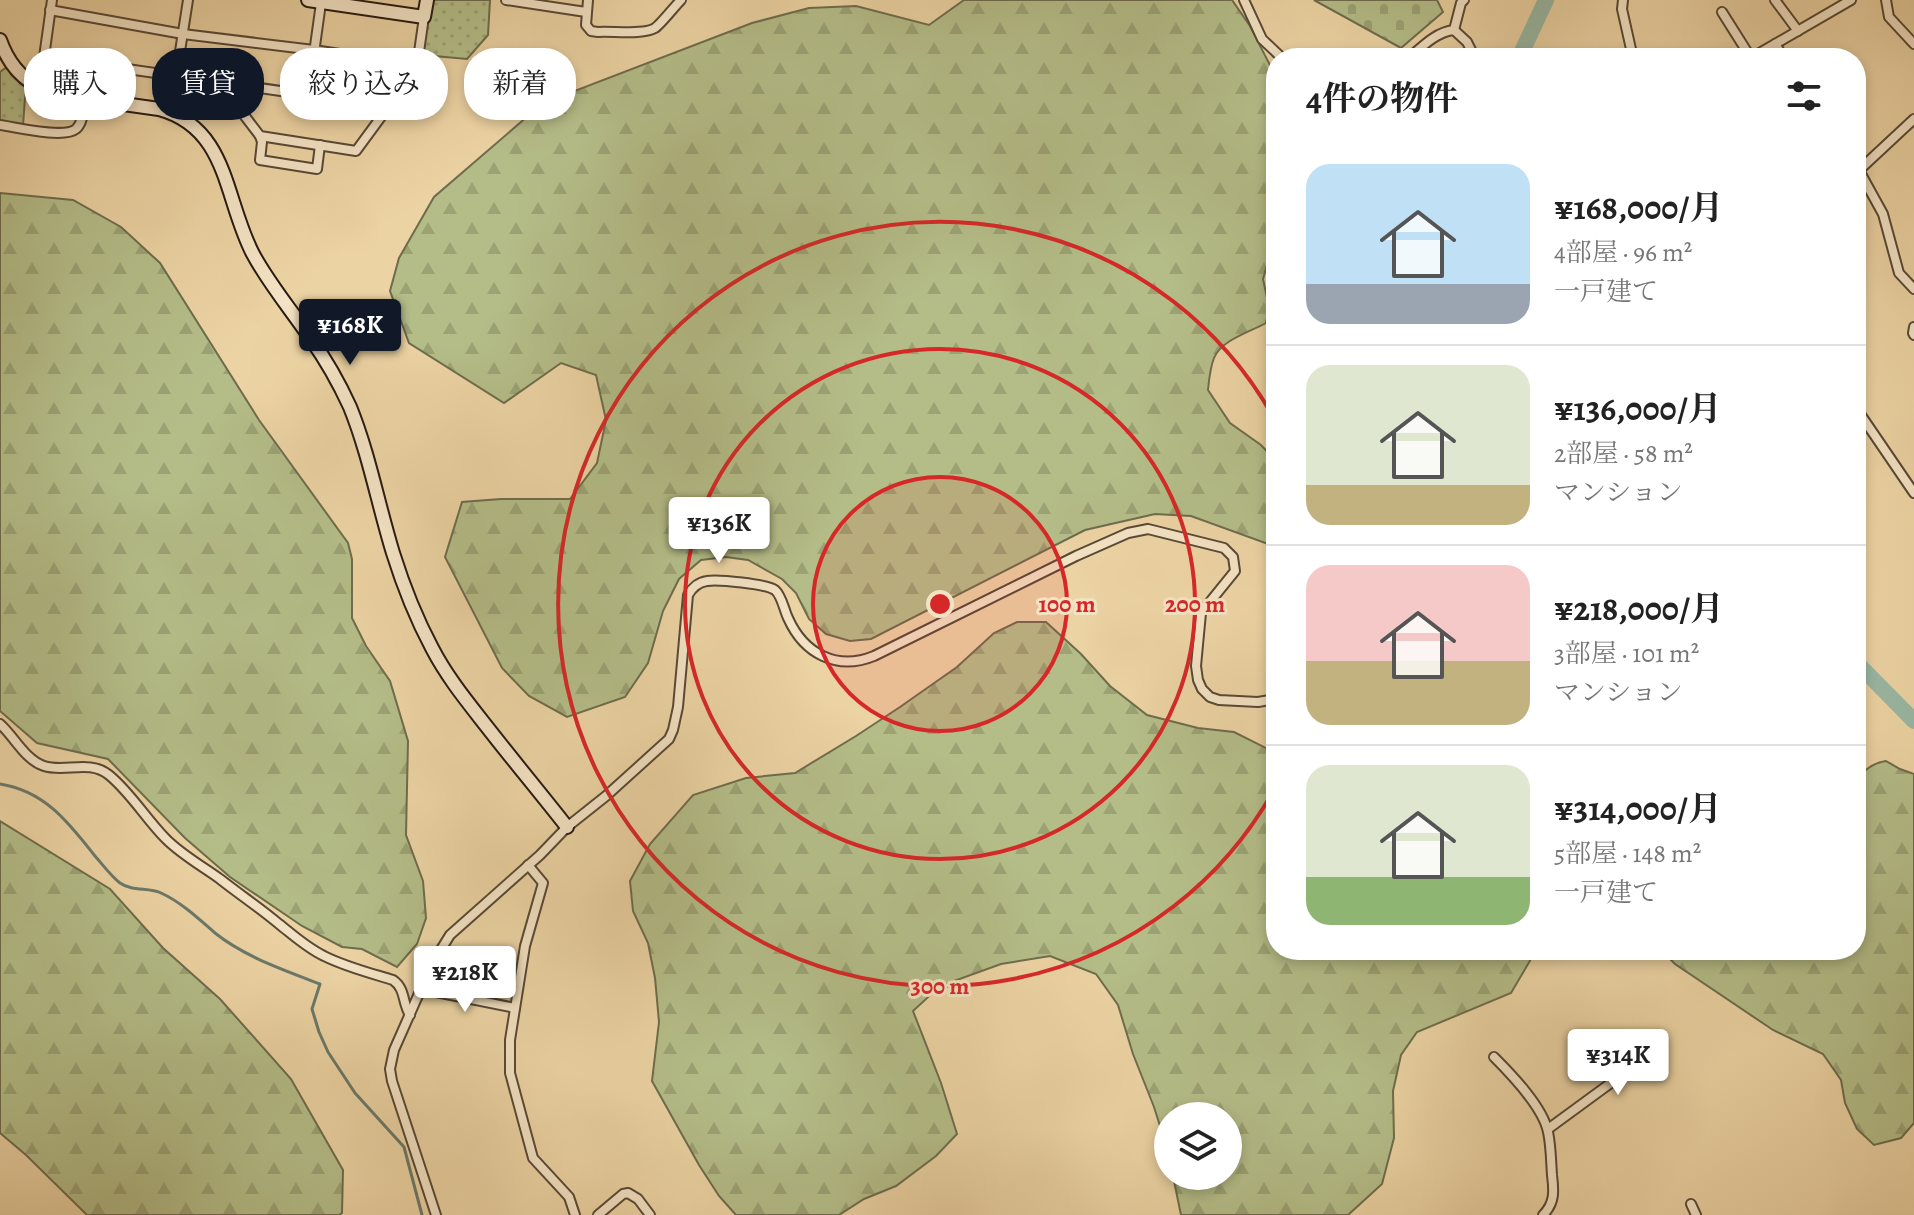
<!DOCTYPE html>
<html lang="ja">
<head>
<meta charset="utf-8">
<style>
	body { margin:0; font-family:Alegreya,"Noto Serif JP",serif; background:#f2f2f2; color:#222; height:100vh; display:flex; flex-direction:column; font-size:30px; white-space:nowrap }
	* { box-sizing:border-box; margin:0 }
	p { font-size:26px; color:#767676 }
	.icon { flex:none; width:44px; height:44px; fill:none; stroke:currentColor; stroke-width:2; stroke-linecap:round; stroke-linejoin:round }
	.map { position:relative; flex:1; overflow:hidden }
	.drawer { position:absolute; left:1266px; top:48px; width:600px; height:912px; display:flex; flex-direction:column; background:#fff; border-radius:32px; box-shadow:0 4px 12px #0003 }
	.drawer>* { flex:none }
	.guide { position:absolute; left:24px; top:48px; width:760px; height:72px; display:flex; gap:16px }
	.controls { position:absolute; left:1154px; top:1102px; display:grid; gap:16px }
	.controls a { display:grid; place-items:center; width:88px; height:88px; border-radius:50%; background:#fff; box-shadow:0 4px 12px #0003; font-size:40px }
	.price { position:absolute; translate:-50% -68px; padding:0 18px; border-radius:8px; background:#fff; color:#222; font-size:26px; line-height:52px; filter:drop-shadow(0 2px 4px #0008) }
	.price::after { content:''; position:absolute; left:50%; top:48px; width:24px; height:18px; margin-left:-12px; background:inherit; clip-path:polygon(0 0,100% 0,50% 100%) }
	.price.active { background:#111827; color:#fff }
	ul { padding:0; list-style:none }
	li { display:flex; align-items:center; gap:24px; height:200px; padding:0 40px }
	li+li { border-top:2px solid #e0e0e0 }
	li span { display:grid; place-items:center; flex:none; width:224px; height:160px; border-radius:24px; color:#555 }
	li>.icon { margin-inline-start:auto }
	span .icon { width:96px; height:96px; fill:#fffc; stroke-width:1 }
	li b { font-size:34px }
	h2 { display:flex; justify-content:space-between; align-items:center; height:96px; padding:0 40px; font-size:34px }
	.pill { padding:0 28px; border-radius:32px; background:#fff; box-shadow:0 4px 12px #0003; font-size:28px; line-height:72px }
	.pill.active { background:#111827; color:#fff }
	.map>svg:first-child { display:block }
	.forest { fill:url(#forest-firs); stroke:#6e6c4d; stroke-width:2 }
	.cemetery { fill:url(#cemetery-stones); stroke:#6e6c4d; stroke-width:2 }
	.park { fill:url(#park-dots); stroke:#6e6c4d; stroke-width:2 }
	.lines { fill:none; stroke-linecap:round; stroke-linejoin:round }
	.stream { stroke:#6b796a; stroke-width:3 }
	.river { stroke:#99b8a4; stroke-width:16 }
	.street-casing { stroke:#584936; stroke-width:12 }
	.secondary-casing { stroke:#271b12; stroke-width:16 }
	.street { stroke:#f3e2c3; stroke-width:8 }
	.secondary { stroke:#f3e2c3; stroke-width:12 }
	.ring { fill:none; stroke:#d62828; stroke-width:4 }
	.centre { fill:#d62828; stroke:#f3e2c3; stroke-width:4 }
	.ring-label { font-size:24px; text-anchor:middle; font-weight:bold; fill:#d62828; stroke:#f3e2c3; stroke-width:6; stroke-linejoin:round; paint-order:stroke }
</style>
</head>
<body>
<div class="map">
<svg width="1914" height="1215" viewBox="0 0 1914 1215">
	<defs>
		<pattern id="forest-firs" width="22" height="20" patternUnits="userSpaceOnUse" patternTransform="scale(2)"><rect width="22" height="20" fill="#b4bd88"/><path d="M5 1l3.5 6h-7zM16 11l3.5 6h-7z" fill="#9ba274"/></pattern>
		<pattern id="cemetery-stones" width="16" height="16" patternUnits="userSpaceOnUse" patternTransform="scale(2)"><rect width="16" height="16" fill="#b4bd88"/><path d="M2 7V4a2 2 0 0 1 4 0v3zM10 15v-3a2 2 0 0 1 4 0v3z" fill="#9ba274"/></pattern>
		<pattern id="park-dots" width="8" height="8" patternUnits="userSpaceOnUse" patternTransform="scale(2)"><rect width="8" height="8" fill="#b4bd88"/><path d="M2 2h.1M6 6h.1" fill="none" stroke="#9ba274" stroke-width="1.8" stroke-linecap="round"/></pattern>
	</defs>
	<rect width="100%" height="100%" fill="#ecd3a3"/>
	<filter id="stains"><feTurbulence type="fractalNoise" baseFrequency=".0025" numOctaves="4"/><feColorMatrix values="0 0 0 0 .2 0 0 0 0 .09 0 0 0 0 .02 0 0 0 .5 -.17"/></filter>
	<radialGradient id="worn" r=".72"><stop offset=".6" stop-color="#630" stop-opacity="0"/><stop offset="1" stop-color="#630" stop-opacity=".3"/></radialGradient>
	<g class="forest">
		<path d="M 964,0 L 1232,0 L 1250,26 L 1276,77 L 1276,247 L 1271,251 L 1263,279 L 1269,307 L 1266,323 C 1250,332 1221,340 1214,358 C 1210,368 1209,380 1208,390 L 1230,423 L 1261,445 L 1276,461 L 1276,542 L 1268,544 L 1191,516 L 1155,514 L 1085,530 L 871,639 L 850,641 L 826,634 L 809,619 L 796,593 L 782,579 L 748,560 L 726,557 L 701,560 L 679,579 L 663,611 L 648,663 L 625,697 L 567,717 L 529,696 L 502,668 L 445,557 L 462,502 L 501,499 L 570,499 L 597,463 L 606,420 L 596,375 L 561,363 L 504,403 L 409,343 L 390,291 L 399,258 L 434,197 L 543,103 L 752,23 L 809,8 L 856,6 L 929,25 Z"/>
		<polygon points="0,193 73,200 121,227 160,263 259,420 348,543 352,559 352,618 366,646 390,681 408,741 406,835 423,881 426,918 417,944 397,967 362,949 342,947 302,926 230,877 185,838 108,759 37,743 0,711"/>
		<polygon points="1017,622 1046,622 1081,654 1110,686 1147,715 1198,728 1234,732 1276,753 1276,950 1528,950 1531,959 1511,993 1417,1032 1401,1055 1393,1091 1394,1138 1382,1184 1348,1215 1181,1215 1173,1176 1228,1176 1228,1116 1168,1116 1168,1151 1154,1107 1133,1054 1118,1005 1096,974 1050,956 1001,964 940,986 913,1011 941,1083 957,1134 936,1156 896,1186 864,1199 839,1215 736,1215 719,1196 699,1165 652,1081 659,1022 655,978 648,943 633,911 630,881 650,844 693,795 746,778 795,773 856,736 900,707 957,667 994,633"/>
		<path d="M 1886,761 L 1900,769 L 1914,774 L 1914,1123 L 1901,1138 L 1874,1145 L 1857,1129 L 1845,1103 L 1841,1080 L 1823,1054 L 1773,1030 L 1675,964 L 1661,950 L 1856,950 L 1856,782 C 1863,770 1872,763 1886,761 Z"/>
		<polygon points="0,821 110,889 163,948 220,999 291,1079 343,1170 342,1213 339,1215 87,1215 26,1155 0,1133"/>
	</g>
	<polygon class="cemetery" points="1314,0 1437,0 1443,12 1401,48"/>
	<g class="park">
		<polygon points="430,0 490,0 488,35 467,59 423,55"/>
		<polygon points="8,66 26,85 23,125 0,122 0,72"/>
	</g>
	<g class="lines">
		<path class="stream" d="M 0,784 C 45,791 69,823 95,856 C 103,865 111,876 120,883 C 133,892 148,887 161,893 C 181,902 199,919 215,933 C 245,957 284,970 320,984 L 312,1009 L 319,1032 L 328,1052 L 355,1093 L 404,1147 L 422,1215"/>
		<g class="river">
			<polyline points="1519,58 1546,0"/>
			<polyline points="1856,662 1914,721"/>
		</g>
		<g class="street-casing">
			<g id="street">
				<polyline points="52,0 44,57 385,106"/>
				<polyline points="506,0 586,12"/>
				<path d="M 588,0 L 586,25 L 591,31 L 598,32 C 612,31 644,35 655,28 C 660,25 675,6 681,0"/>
				<polyline points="1244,0 1262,39 1282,58"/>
				<polyline points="1623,0 1622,9 1633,58"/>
				<polyline points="1775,0 1798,31"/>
				<polyline points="1886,0 1889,17 1914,44"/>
				<polyline points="50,10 183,34 314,50 417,66 424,17"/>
				<polyline points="1722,12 1751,58"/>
				<polyline points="1454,30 1461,3 1464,0"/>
				<polyline points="1775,44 1784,58"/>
				<path d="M 1409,58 C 1423,46 1436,32 1454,30 L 1467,42 L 1475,58"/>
				<polyline points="1751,58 1851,0"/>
				<polyline points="176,77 188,0"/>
				<polyline points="247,87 244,115 260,136 356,151 381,117 385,106 391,63"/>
				<polyline points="308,96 321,3"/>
				<path d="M 0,125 C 15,127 64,139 76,129 C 84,122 83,108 85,99"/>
				<polyline points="260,136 262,142 260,160 317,169 320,145"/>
				<polyline points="1856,165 1883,214 1899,273 1914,289"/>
				<polyline points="1856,173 1914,119"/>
				<polyline points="1914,327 1913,333 1914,335"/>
				<polyline points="1856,408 1914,493"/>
				<path d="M 0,724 C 14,736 25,760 44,766 C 65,773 89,759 109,775 C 131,793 146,819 166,839 C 182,855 202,866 220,879 C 239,894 260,908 279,924 C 293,935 307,948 324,956 C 346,967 370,973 393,980 C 406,989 402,1003 410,1015"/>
				<polyline points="528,865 543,883 525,946 510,1040 510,1073 533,1158 569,1197 575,1215"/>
				<polyline points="421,989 515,1008"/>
				<path d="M 1494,1057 C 1512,1075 1543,1107 1548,1132 C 1551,1146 1551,1161 1552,1175 C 1554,1191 1555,1203 1543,1215"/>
				<polyline points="1548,1129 1619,1077 1634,1058 1628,1039"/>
				<polyline points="1691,1204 1696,1215"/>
				<path d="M 436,1215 L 392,1081 L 390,1069 L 394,1050 L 432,964 L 450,935 L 540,855 L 567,827 L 606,796 L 669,739 L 673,730 L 678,707 L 688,595 C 692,588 699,582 707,581 C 718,579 766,584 775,590 C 782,596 784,610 788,618 C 804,654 837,671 874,656 L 1076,556 L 1128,533 L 1148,529 L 1224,548 L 1233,557 L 1235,571 L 1201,613 L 1196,666 L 1198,680 L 1202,689 L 1210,697 L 1219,700 L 1258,702 L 1276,699"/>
				<polyline points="598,1215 623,1194 628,1193 638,1199 650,1215"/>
			</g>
		</g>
		<g class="secondary-casing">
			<g id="secondary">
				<polyline points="308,0 424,17 427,0"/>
				<path d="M 0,40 C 17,88 50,94 95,100 C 117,103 138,106 159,109 C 229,128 224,199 253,254 C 269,284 292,311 311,339 C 326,360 339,383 350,407 C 369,454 378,504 393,553 C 403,585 416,618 432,648 C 448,679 470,705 491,732 C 516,764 542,795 567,827"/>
			</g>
		</g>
		<use href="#street" class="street"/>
		<use href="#secondary" class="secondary"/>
	</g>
	<circle cx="940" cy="604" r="127" fill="#d62828" fill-opacity=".12"/>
	<g class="ring">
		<circle cx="940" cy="604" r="127"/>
		<circle cx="940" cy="604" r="255"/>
		<path d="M1276 786A382 382 0 1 1 1276 422"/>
	</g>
	<circle cx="940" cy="604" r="12" class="centre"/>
	<g class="ring-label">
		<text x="1067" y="612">100 m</text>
		<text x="1195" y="612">200 m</text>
		<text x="940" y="994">300 m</text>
	</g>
	<rect width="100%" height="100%" filter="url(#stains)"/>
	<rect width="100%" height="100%" fill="url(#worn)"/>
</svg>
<div class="controls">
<a><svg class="icon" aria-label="layers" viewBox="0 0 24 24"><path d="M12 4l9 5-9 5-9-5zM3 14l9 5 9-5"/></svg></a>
</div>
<b class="price active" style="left:350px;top:367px">¥168K</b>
<b class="price" style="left:719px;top:565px">¥136K</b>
<b class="price" style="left:465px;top:1014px">¥218K</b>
<b class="price" style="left:1618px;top:1097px">¥314K</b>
<div class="guide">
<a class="pill">購入</a>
<a class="pill active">賃貸</a>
<a class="pill">絞り込み</a>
<a class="pill">新着</a>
</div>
<section class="drawer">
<h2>4件の物件<svg class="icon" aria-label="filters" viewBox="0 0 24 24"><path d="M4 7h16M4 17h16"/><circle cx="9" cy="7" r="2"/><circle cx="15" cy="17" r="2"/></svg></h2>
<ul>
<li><span style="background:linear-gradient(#bfe0f5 75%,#9aa5b1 0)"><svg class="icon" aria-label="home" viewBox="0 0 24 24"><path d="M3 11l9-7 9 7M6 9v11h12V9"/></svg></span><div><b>¥168,000/月</b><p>4部屋 · 96 m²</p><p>一戸建て</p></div></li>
<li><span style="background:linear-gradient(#dfe7d0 75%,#c2b280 0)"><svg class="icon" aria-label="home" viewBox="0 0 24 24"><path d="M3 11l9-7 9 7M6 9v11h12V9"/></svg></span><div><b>¥136,000/月</b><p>2部屋 · 58 m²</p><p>マンション</p></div></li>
<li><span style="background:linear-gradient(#f6c9c9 60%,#c2b280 0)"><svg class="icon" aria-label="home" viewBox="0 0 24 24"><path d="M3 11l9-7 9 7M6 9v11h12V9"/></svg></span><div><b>¥218,000/月</b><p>3部屋 · 101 m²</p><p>マンション</p></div></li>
<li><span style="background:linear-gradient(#dfe7d0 70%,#8fb573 0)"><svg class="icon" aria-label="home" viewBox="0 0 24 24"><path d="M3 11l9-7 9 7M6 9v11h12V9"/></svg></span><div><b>¥314,000/月</b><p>5部屋 · 148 m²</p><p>一戸建て</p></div></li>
</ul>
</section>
</div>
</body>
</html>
